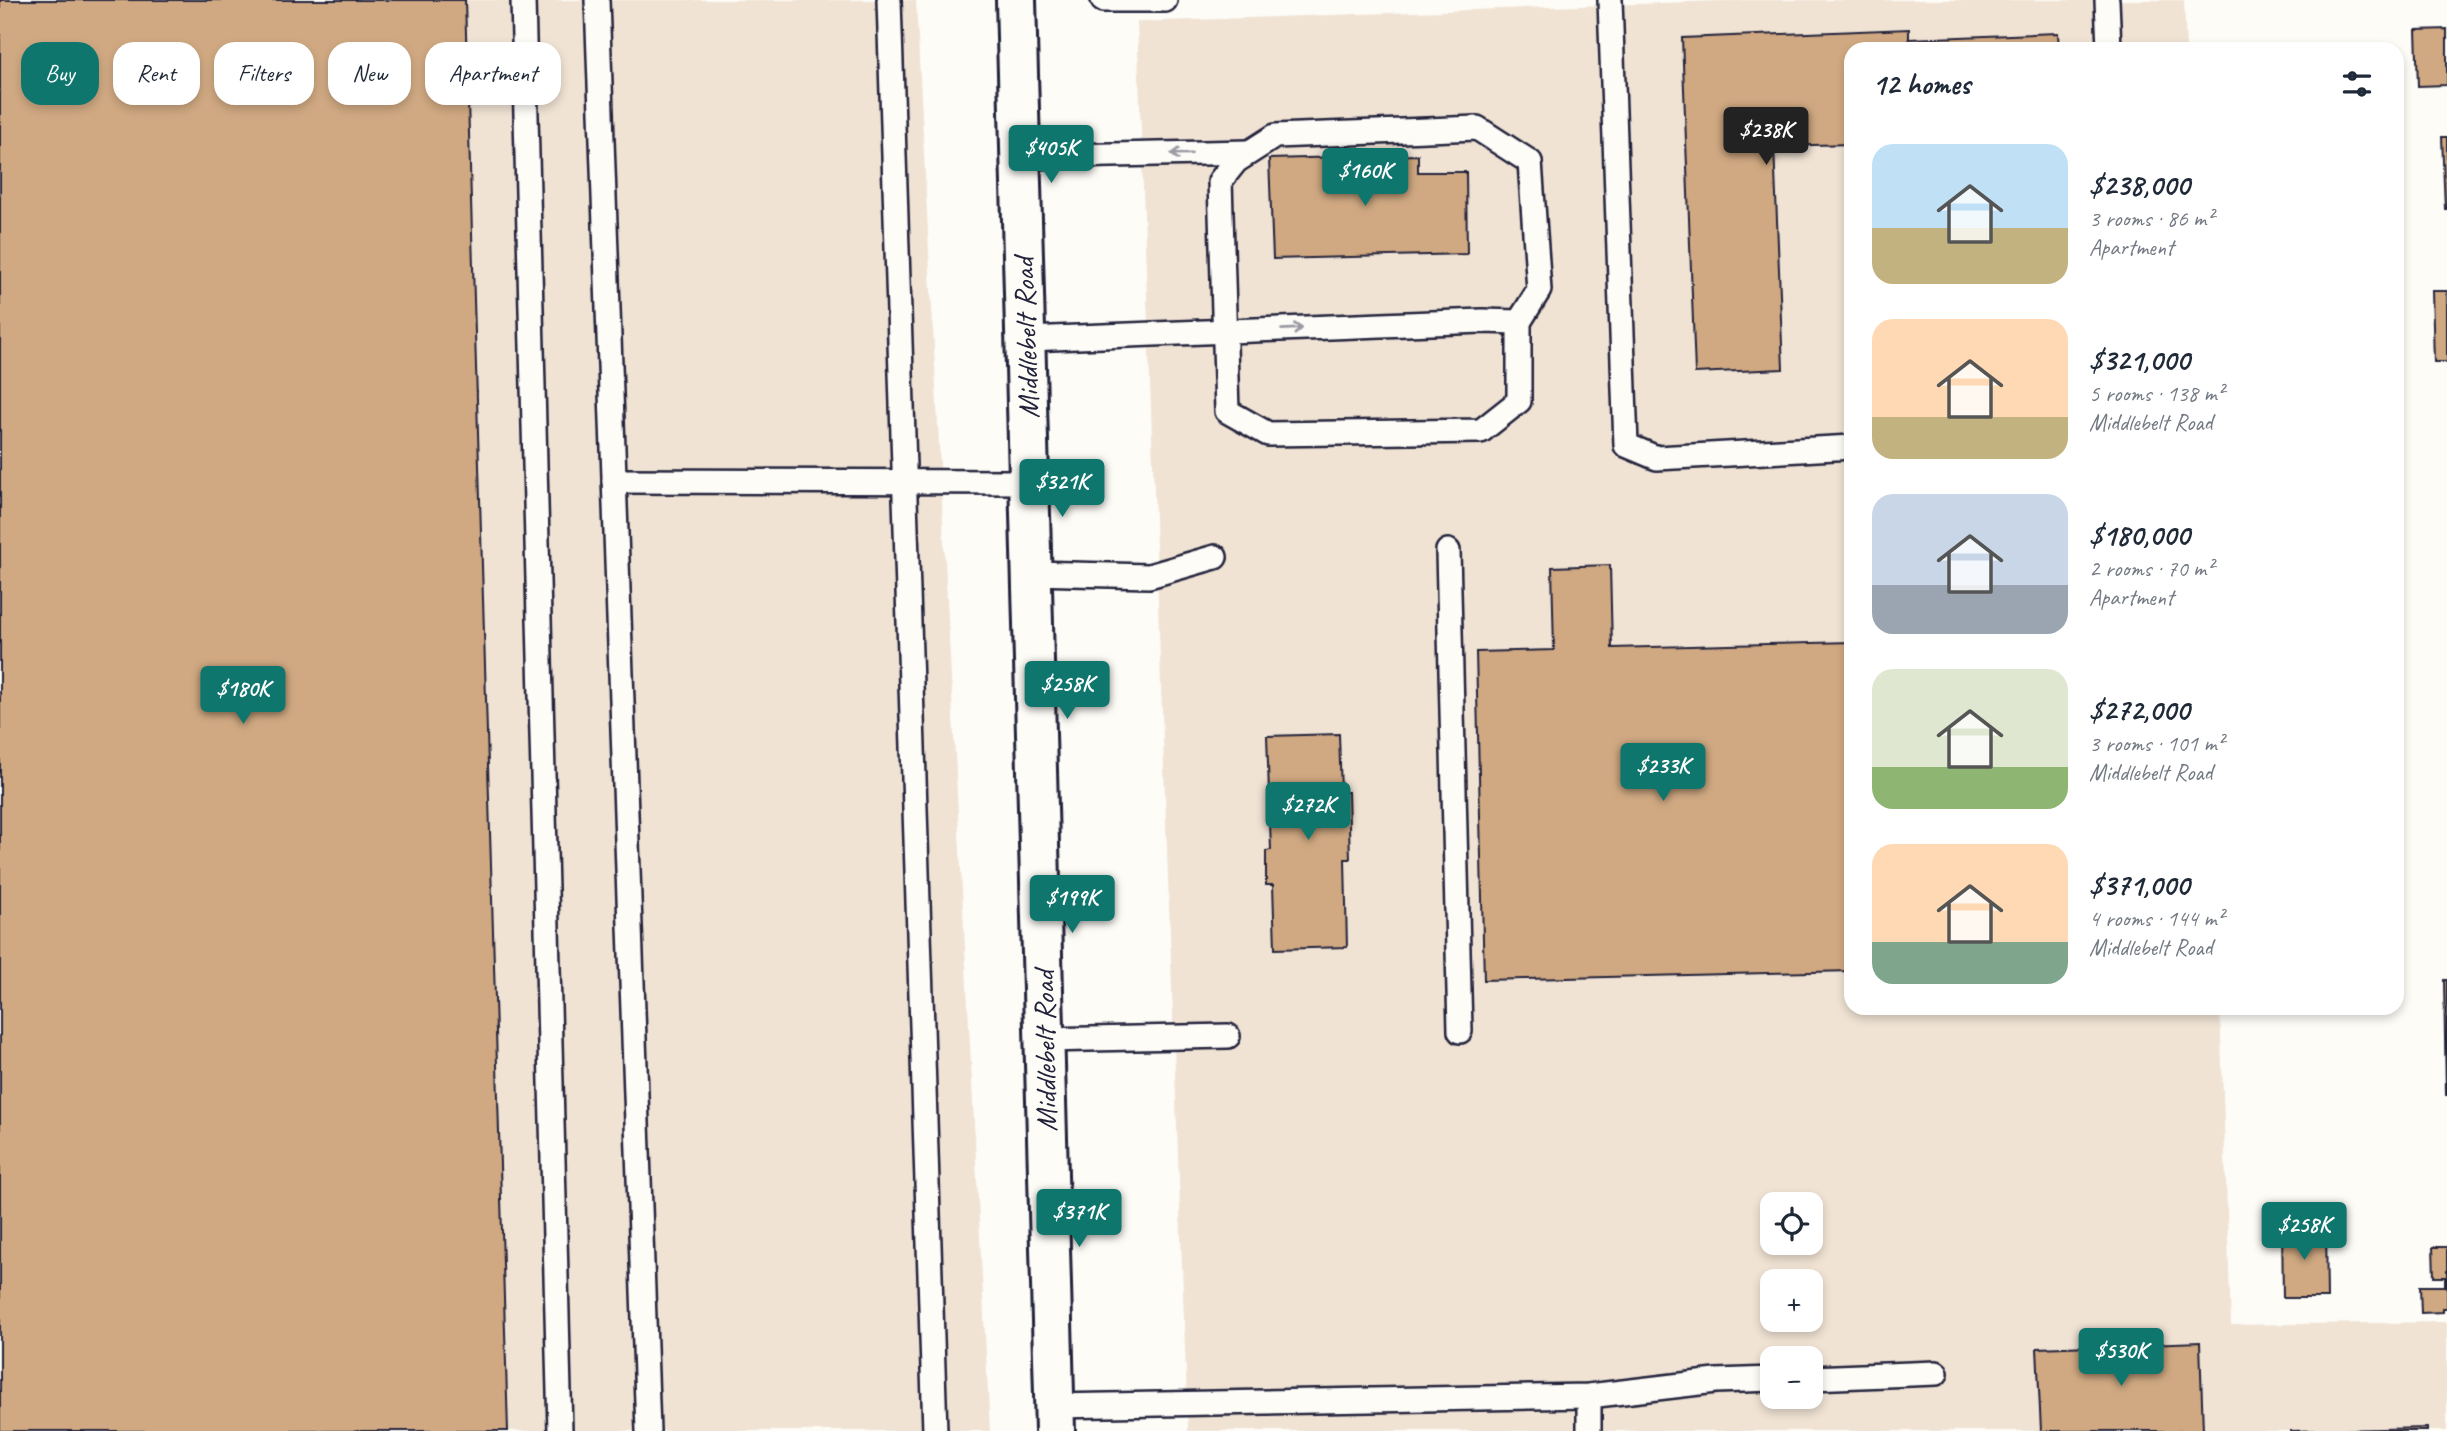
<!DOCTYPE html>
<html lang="en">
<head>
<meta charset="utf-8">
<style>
	body { margin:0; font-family:Caveat,sans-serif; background:#f2f2f3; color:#1f2937; height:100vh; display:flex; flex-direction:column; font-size:26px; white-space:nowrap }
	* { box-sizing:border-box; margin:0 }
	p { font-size:23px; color:#747a83 }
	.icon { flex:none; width:38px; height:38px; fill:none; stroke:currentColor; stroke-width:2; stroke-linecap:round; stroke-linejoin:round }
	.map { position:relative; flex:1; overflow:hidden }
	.drawer { position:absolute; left:1844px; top:42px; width:560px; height:973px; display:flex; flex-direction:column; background:#fff; border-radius:21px; box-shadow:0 4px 10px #0003 }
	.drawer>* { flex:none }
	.hud { position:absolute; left:21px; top:42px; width:665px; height:63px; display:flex; gap:14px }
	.fabs { position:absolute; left:1760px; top:1192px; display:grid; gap:14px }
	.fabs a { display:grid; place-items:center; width:63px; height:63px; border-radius:14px; background:#fff; box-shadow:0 4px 10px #0003; font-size:35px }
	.price { position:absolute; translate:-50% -60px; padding:0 16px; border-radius:7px; background:#0f766e; color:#fff; font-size:23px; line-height:46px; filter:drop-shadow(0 2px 4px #0008) }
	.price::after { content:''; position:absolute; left:50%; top:42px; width:21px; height:16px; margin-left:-10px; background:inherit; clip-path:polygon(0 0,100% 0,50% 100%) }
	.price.on { background:#222; color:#fff }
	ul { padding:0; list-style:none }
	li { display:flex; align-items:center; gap:21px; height:175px; padding:0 28px }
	li span { display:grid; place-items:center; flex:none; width:196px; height:140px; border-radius:21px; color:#555 }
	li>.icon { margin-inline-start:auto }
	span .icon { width:84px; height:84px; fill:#fffc; stroke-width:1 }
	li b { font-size:30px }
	h2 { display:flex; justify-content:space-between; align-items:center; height:84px; padding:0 28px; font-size:30px }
	.pill { padding:0 24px; border-radius:21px; background:#fff; box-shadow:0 4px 10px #0003; font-size:24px; line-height:63px }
	.pill.on { background:#0f766e; color:#fff }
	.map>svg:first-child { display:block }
	.built { fill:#f0e3d4; fill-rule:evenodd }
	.building { fill:#d0a982; stroke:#22223b; stroke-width:2 }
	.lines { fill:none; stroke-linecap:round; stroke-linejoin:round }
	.service-casing { stroke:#22223b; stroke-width:28 }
	.secondary-casing { stroke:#22223b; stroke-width:44 }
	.service { stroke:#fdfcf7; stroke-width:23 }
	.secondary { stroke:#fdfcf7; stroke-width:38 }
	.oneway { stroke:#9a9aa2 }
	.labels { text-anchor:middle; stroke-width:5; stroke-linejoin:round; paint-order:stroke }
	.street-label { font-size:30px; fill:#22223b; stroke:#fdfcf7 }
</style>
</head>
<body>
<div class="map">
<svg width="2447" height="1431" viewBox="0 0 2447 1431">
	<rect width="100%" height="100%" fill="#fdfcf7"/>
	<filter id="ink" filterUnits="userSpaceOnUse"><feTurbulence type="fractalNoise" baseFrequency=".0143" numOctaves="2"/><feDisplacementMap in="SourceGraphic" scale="14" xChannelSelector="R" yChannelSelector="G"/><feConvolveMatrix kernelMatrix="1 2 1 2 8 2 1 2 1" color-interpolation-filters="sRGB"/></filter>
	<g filter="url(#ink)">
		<g class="built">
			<polygon points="0,0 916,0 990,1431 0,1431"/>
			<path d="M 1746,0 L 2184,0 L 2186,49 L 1852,49 L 1852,1008 L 2220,1008 L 2231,1325 L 2447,1322 L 2447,1431 L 1188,1431 L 1137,22 ZM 1773,1204 L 1811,1204 L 1811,1242 L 1773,1242 ZM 1773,1281 L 1811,1281 L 1811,1320 L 1773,1320 ZM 1773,1358 L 1811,1358 L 1811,1396 L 1773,1396 Z"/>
		</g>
		<g class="building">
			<polygon points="0,0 465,0 508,1431 0,1431"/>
			<polygon points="1909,29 1909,39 2058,33 2059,49 1852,49 1852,144 1774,146 1783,369 1695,373 1682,38"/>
			<polygon points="2447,29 2447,85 2418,86 2416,30"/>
			<rect x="2398" y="94" width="4" height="28"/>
			<polygon points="2442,137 2447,137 2447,209 2445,209"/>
			<polygon points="1418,155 1418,172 1466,172 1467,254 1273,259 1269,159"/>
			<polygon points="2432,291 2447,291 2447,362 2434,362"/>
			<polygon points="1610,565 1612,648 1852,642 1852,971 1484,980 1476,652 1554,650 1552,567"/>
			<polygon points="1339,734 1341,792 1348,792 1350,859 1345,859 1347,947 1275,949 1273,885 1266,885 1266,851 1271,850 1267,736"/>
			<polygon points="2444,980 2447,980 2447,1095 2446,1095"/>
			<polygon points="2282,1225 2326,1225 2327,1298 2283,1298"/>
			<polygon points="2433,1247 2447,1247 2447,1308 2443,1308 2443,1312 2421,1313 2420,1286 2445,1286 2445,1277 2434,1277"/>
			<polygon points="2200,1342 2203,1431 2041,1431 2037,1348"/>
			<polygon points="2427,1428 2427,1431 2290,1431"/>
		</g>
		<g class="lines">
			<g class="service-casing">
				<g id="service">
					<polyline points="523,0 560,1431"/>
					<polyline points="597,0 648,1431"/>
					<polyline points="889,0 935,1431"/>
					<polyline points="1103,0 1165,0"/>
					<polyline points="1610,0 1626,445 1657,458 1852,447"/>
					<polyline points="2107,0 2109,49"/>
					<polygon points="1477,128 1530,162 1539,290 1519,322 1519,401 1481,431 1268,434 1227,411 1220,181 1236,161 1275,136"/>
					<polyline points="1021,157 1249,152"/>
					<polyline points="1027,339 1482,321 1519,322"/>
					<polyline points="614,481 1031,482"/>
					<polyline points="1448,551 1460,1031"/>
					<polyline points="1033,573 1149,576 1215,557"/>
					<polyline points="1044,1040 1228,1036"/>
					<polyline points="1811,1378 1936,1373"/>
					<polyline points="1589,1396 1589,1431"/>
					<polyline points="1054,1406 1589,1396 1716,1381 1773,1379"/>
				</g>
			</g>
			<g class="secondary-casing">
				<polyline id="secondary" points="1016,0 1055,1431"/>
			</g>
			<use href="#service" class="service"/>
			<use href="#secondary" class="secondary"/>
		</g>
		<defs><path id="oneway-shaft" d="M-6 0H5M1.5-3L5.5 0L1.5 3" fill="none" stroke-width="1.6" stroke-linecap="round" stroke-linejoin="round" transform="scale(1.75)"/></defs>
		<g class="oneway">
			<use href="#oneway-shaft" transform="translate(1181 154) rotate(179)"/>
			<use href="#oneway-shaft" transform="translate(1292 329) rotate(-3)"/>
		</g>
	</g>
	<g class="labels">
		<g class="street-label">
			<text transform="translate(1026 338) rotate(-92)" y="10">Middlebelt Road</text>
			<text transform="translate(1045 1051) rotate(-91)" y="10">Middlebelt Road</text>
		</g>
	</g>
</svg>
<div class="fabs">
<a><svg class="icon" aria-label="locate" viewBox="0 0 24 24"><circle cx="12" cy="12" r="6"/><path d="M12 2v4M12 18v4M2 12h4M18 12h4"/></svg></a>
<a>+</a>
<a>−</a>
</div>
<b class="price on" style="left:1766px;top:167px">$238K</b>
<b class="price" style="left:1051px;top:185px">$405K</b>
<b class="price" style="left:1365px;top:208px">$160K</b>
<b class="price" style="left:1062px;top:519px">$321K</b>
<b class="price" style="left:1067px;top:721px">$258K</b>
<b class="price" style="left:243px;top:726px">$180K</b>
<b class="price" style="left:1663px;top:803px">$233K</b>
<b class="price" style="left:1308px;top:842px">$272K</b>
<b class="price" style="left:1072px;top:935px">$199K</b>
<b class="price" style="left:1079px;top:1249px">$371K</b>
<b class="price" style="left:2304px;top:1262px">$258K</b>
<b class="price" style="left:2121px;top:1388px">$530K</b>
<div class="hud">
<a class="pill on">Buy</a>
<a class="pill">Rent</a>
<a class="pill">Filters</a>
<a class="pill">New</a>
<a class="pill">Apartment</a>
</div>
<section class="drawer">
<h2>12 homes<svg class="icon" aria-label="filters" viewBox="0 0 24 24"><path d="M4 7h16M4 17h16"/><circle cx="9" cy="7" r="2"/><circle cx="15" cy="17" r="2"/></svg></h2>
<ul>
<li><span style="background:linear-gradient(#bfe0f5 60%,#c2b280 0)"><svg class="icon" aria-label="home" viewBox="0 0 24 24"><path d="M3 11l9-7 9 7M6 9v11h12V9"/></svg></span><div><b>$238,000</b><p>3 rooms · 86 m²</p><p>Apartment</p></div></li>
<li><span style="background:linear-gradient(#ffd9b3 70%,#c2b280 0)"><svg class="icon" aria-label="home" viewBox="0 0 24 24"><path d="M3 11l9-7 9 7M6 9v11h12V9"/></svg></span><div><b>$321,000</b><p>5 rooms · 138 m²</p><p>Middlebelt Road</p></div></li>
<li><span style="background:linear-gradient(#c9d6e8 65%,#9aa5b1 0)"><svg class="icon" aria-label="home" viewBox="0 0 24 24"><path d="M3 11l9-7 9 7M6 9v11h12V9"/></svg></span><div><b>$180,000</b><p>2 rooms · 70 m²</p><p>Apartment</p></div></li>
<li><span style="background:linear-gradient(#dfe7d0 70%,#8fb573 0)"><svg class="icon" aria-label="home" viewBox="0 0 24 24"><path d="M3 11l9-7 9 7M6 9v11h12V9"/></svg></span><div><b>$272,000</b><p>3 rooms · 101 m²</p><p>Middlebelt Road</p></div></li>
<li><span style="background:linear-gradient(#ffd9b3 70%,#7fa58c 0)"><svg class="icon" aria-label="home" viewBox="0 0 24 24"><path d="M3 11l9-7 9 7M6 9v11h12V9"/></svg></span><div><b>$371,000</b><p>4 rooms · 144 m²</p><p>Middlebelt Road</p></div></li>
</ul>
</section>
</div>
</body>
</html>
